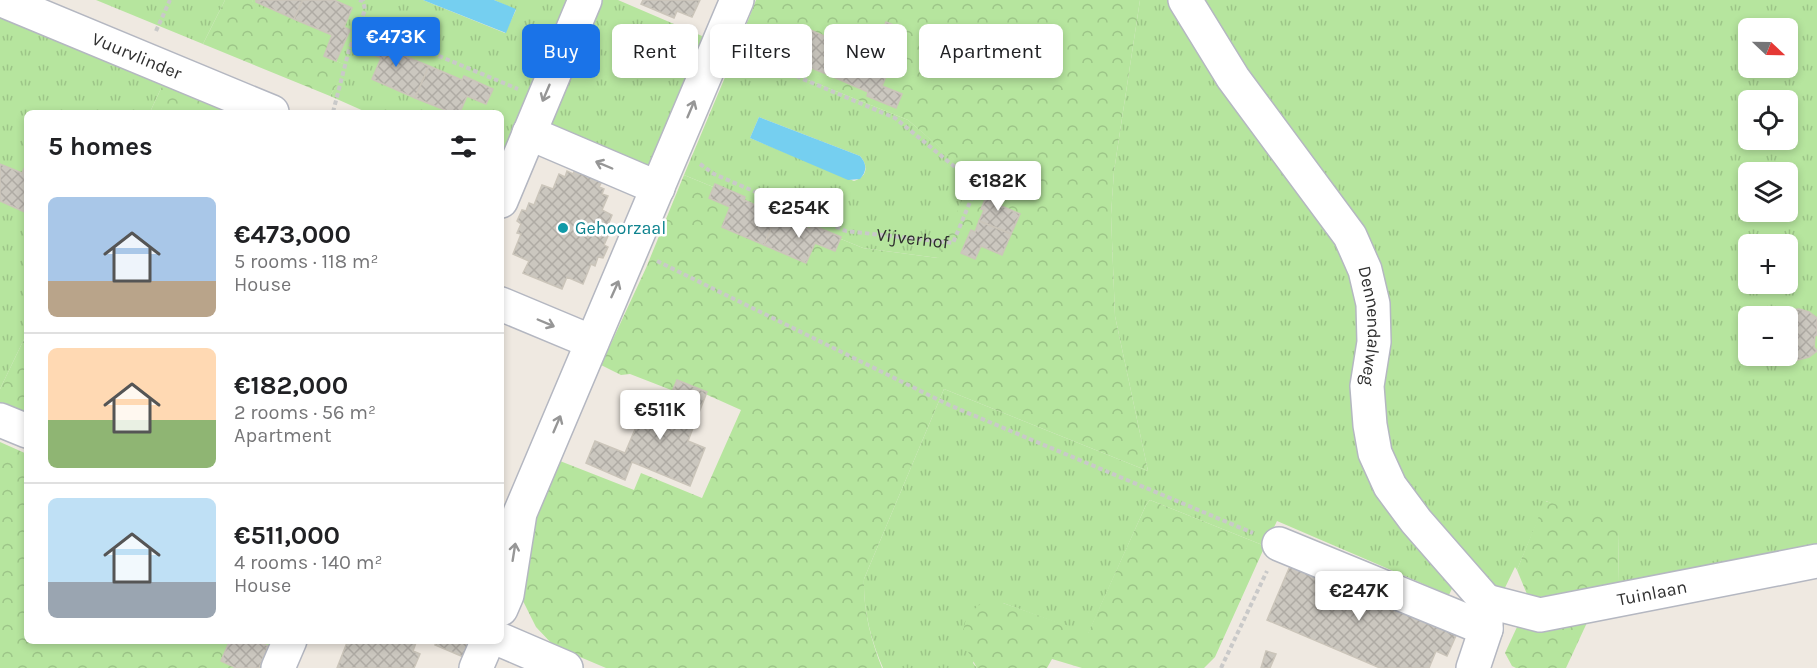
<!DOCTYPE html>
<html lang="en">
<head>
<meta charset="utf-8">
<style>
	body { margin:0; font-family:Karla,sans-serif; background:#f6f6f6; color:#202124; height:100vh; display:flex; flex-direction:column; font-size:22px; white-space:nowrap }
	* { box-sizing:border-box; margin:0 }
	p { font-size:20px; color:#757577 }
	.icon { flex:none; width:33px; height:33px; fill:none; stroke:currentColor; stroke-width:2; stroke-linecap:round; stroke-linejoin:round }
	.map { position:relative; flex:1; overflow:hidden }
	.side { position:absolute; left:24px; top:110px; width:480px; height:534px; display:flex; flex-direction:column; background:#fff; border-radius:9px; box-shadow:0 3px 9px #0003 }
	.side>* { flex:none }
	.guide { position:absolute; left:522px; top:24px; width:570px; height:54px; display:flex; gap:12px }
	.needle { width:39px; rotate:112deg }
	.fabs { position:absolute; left:1738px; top:18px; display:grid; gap:12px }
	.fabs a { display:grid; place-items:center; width:60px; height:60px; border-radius:9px; background:#fff; box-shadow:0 3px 9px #0003; font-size:30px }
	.price { position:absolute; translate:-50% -51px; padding:0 14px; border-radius:6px; background:#fff; color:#222; font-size:20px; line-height:39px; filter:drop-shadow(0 2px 3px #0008) }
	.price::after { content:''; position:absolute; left:50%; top:36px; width:18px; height:14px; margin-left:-9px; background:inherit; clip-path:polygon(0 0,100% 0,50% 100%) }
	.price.selected { background:#1a73e8; color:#fff }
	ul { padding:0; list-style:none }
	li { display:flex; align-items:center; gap:18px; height:150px; padding:0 24px }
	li+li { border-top:2px solid #e0e0e0 }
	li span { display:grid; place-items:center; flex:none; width:168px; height:120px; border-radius:9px; color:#555 }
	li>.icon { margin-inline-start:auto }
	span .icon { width:72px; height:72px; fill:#fffc; stroke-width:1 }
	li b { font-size:26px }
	h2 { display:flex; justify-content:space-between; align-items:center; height:72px; padding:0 24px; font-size:26px }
	.chip { padding:0 21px; border-radius:9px; background:#fff; box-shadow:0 3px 9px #0003; font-size:21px; line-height:54px }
	.chip.selected { background:#1a73e8; color:#fff }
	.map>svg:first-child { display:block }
	.grass { fill:url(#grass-tufts); fill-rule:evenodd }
	.forest { fill:url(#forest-crowns) }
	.water { fill:#75cff0 }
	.building { fill:url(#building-cross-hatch); stroke:#cbc5ba; stroke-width:1.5 }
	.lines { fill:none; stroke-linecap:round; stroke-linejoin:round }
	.minor-casing { stroke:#b4b7c1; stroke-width:36 }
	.path { stroke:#c9c9c9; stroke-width:4; stroke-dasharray:4.5 3; stroke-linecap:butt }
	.minor { stroke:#fff; stroke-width:33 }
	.oneway { stroke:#969696 }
	.culture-dot { fill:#0f9aa8; stroke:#fff; stroke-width:2 }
	.labels { text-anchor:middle; stroke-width:5; stroke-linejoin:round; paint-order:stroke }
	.street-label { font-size:18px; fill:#2e2e2e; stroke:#fff }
	.culture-label { font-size:18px; fill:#0d838f; stroke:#fff; text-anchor:start }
</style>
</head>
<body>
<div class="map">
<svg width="1817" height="668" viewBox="0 0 1817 668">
	<defs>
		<pattern id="grass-tufts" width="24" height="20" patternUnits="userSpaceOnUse" patternTransform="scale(1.5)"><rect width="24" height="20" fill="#b6e59e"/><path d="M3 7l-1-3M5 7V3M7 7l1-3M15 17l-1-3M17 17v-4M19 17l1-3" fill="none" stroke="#9dc588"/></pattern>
		<pattern id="forest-crowns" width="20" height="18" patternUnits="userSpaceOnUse" patternTransform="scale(1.5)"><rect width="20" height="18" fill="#b6e59e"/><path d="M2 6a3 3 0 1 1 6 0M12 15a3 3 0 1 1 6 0" fill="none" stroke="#9dc588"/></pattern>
		<pattern id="building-cross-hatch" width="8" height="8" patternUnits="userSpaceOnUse" patternTransform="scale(1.5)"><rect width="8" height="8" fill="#cbc7bf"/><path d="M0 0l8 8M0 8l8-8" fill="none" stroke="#afaba4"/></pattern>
	</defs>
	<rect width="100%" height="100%" fill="#efe9e1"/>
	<g class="grass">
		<polygon points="96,0 225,0 203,44"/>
		<polygon points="253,0 423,0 505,33 516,10 494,0 575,0 501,173 501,112 366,112 330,96 347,66 332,59 251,4"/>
		<polygon points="601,0 618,0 709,39 654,170 549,126"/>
		<path d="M 1140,0 L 1171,0 L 1342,242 L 1361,307 L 1356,380 L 1455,582 L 1449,595 L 1277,521 L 1265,546 L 1150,500 L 1146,505 L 1088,634 L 1003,603 L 973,663 L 977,668 L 883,668 C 871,640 863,610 864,579 L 944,389 L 1148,471 L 1115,316 L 1111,215 L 1114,171 Z"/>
		<path d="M 1202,0 L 1817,0 L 1817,544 L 1618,583 L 1619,531 L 1546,501 L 1517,570 L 1515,567 L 1500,598 L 1425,517 L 1379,430 L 1384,301 ZM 1749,28 L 1788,28 L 1788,68 L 1749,68 ZM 1749,100 L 1788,100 L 1788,140 L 1749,140 ZM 1749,172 L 1788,172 L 1788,212 L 1749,212 ZM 1749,244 L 1788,244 L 1788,284 L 1749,284 ZM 1749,316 L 1788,316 L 1788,356 L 1749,356 Z"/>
		<polygon points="0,6 165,80 150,112 27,112 27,333 0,389"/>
		<path d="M 736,51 L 908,120 L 972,175 L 1033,211 L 938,258 L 863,248 L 684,175 ZM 759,117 L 860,156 C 869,166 867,177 854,181 L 750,138 Z"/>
	</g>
	<g class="forest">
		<polygon points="225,0 253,0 252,4 341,38 332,59 348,66 330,96 203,44"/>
		<path d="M 756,0 L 1140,0 L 1114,171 L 1111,215 L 1115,316 L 1148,471 L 944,389 L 864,579 C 863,610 871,640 882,668 L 606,668 L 554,646 L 536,627 L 523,601 L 521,562 L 525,536 L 560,461 L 634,490 L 641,473 L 702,498 L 741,410 L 683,384 L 679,393 L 630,374 L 621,375 L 601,365 L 646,268 L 684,175 L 863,248 L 938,258 L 972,176 L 908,120 L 736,51 Z"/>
		<polygon points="165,80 238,112 150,112"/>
		<polygon points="27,333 27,425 0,414 0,389"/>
		<polygon points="0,442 27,454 27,640 275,641 263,668 0,668"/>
		<polygon points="1150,500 1265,546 1215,657 1204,668 1082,668 1052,659 1047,668 977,668 961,639 967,615 982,603 1003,603 1088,633 1146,505"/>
		<polygon points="1545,501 1613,520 1619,531 1618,583 1529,599 1517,570"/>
		<polygon points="1591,614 1566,668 1516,668 1512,666 1505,653 1517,627"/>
	</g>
	<g class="water">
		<polygon points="423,0 494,0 516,9 506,33"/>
		<path d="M 759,117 L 860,156 C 867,164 867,171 860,179 L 848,180 L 750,138 Z"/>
	</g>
	<g class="building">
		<polygon points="256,0 303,0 294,19 256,2"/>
		<polygon points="303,0 334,0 352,8 344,27 350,30 336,61 324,56 332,35 294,19"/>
		<polygon points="643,0 700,0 692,17 677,11 674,18 641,4"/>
		<polygon points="886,22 896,26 891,38 881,34"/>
		<polygon points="808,29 849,47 836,78 802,64 800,67 770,55 776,41 799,51"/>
		<polygon points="367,35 397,48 395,52 429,66 415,98 372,79 381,58 361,49"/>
		<polygon points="849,47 891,65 882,86 902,94 896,108 867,96 868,92 836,78"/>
		<polygon points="429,66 462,80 464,76 493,89 486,104 467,96 460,112 450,112 415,98"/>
		<polygon points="27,162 27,213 0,201 0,164 22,173"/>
		<polygon points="576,167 603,179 599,187 604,189 602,194 608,196 602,210 612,215 604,235 608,236 604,245 608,247 603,258 598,257 595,266 591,264 583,284 567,277 562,289 523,273 529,261 513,254 521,234 517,233 521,224 517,221 522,210 526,211 529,203 534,205 542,185 553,189 559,174 565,177 567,171 573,174"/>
		<polygon points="715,184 745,197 744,200 777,215 764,245 722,227 730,207 709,198"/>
		<polygon points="991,185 1005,191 999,205 1020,214 1011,234 979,221 984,210 981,209"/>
		<polygon points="777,215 810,229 812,225 841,237 835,251 815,243 806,263 764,245"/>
		<polygon points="979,221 1011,234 1002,255 981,246 975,259 961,253 971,230 975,232"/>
		<polygon points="1799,309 1809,312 1817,318 1817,335 1815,336 1814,347 1817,351 1809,357 1798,360 1783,356 1788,356 1788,316 1780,316 1791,310"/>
		<polygon points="677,380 707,392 688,441 705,448 690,486 632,462 625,480 586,463 595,441 625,453 639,420 657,427"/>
		<polygon points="1293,559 1333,576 1327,591 1344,598 1350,583 1459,629 1447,656 1436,651 1429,668 1380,668 1267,620"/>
		<polygon points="230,640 253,640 268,646 259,668 236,668 221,661"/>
		<polygon points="348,640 417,640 413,651 420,654 414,668 337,668"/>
		<polygon points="438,640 475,640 468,659 435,645"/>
		<polygon points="1266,651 1276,654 1270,668 1261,668"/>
	</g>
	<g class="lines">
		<g class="minor-casing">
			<g id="minor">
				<path id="s2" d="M 2,0 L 272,112"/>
				<path id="s3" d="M 1185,0 L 1233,78 L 1350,236 L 1365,270 L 1373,304 L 1374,342 L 1367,386 L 1370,425 L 1375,453 L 1390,486 L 1416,521 L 1486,601 L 1486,629 L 1473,668"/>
				<polyline points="529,133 658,188"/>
				<polyline points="501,201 585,0"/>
				<polyline points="501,304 592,342"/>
				<polyline points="0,420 27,431"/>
				<polyline points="1279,544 1486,629"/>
				<path id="s4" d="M 1486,601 L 1540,615 L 1817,561"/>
				<polyline points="501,609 507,595 520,513 737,0"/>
				<polyline points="501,640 566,668"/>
				<polyline points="278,668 290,640"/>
				<polyline points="476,668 488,640"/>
			</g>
		</g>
		<g class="path">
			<polyline points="359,0 363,1 365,10 360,23 518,89"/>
			<polyline points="156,31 170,0"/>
			<polyline points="333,112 349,50 360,23"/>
			<path id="s1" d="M 700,164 L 714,174 L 846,231 L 953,243 L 977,185 L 895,118 L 744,54"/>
			<polyline points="657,261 949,405 1253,533"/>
			<polyline points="1221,668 1267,571"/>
		</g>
		<use href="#minor" class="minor"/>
	</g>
	<defs><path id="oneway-shaft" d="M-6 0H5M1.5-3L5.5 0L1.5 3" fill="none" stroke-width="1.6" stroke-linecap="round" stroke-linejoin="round" transform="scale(1.5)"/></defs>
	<g class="oneway">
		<use href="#oneway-shaft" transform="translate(546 93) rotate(113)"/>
		<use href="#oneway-shaft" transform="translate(691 109) rotate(-67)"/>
		<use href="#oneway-shaft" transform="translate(604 165) rotate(-157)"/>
		<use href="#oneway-shaft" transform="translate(615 289) rotate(-66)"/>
		<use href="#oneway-shaft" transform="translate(546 323) rotate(23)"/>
		<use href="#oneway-shaft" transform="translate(557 424) rotate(-67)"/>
		<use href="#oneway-shaft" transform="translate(514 552) rotate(-81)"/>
	</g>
	<circle class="culture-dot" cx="563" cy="228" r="6"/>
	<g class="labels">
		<g class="street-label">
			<text dy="6" stroke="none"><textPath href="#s2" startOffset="146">Vuurvlinder</textPath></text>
			<text dy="6" stroke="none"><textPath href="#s1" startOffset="228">Vijverhof</textPath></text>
			<text dy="6" stroke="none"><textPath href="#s3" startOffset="382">Dennendalweg</textPath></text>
			<text dy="6" stroke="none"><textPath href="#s4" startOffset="170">Tuinlaan</textPath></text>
		</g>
		<g class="culture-label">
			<text x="575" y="234">Gehoorzaal</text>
		</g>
	</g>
</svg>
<div class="fabs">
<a><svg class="needle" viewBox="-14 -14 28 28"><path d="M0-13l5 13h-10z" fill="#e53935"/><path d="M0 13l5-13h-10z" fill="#757577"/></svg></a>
<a><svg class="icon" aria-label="locate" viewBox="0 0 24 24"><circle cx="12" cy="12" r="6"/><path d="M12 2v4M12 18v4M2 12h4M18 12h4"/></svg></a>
<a><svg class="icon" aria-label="layers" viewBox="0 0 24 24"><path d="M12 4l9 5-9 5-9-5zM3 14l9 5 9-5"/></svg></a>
<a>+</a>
<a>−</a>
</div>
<b class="price selected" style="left:396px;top:68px">€473K</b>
<b class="price" style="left:998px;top:212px">€182K</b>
<b class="price" style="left:799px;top:239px">€254K</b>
<b class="price" style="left:660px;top:441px">€511K</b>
<b class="price" style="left:1359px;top:622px">€247K</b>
<div class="guide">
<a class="chip selected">Buy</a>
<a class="chip">Rent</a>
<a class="chip">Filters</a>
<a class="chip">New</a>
<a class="chip">Apartment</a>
</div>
<section class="side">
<h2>5 homes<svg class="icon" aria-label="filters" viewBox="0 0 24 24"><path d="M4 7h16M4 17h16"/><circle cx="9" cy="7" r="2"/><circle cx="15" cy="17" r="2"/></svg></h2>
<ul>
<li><span style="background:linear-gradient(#a9c7e8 70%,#b9a48a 0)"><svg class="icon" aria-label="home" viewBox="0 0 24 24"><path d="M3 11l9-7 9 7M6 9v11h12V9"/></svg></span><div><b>€473,000</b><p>5 rooms · 118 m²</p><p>House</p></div></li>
<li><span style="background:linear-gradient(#ffd9b3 60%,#8fb573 0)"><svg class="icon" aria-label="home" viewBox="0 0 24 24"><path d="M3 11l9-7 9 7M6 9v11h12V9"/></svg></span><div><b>€182,000</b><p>2 rooms · 56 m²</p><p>Apartment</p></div></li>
<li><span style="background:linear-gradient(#bfe0f5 70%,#9aa5b1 0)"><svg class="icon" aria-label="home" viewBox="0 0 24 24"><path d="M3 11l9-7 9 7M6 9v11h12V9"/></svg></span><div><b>€511,000</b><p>4 rooms · 140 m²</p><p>House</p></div></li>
</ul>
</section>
</div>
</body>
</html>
